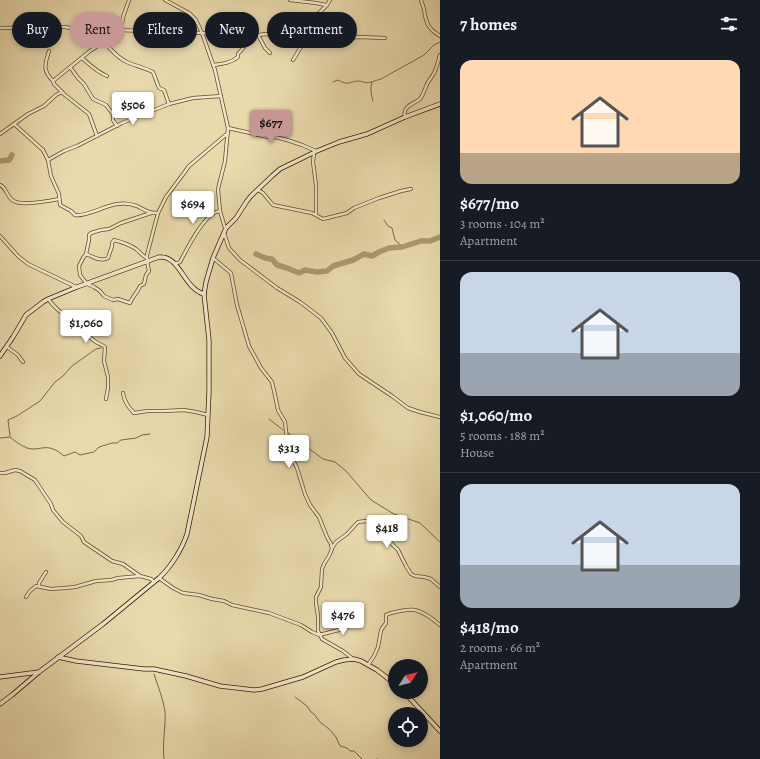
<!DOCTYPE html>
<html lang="en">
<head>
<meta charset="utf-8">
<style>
	body { margin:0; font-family:Alegreya,serif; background:#20242c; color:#f1f3f6; height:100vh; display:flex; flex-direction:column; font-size:15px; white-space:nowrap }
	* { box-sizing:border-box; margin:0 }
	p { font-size:13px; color:#9ea1a6 }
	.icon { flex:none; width:22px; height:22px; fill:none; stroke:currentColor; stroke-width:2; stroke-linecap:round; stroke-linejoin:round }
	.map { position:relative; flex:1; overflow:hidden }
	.details { display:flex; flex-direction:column; background:#171b24; width:320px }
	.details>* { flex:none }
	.guide { position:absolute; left:12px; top:12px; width:368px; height:36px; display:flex; gap:8px }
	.needle { width:26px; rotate:54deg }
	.controls { position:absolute; left:388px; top:659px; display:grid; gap:8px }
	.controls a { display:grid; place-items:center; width:40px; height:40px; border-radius:50%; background:#171b24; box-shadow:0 2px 6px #0003; font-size:20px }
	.price { position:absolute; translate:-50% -34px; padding:0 9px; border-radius:4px; background:#fff; color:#222; font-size:13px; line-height:26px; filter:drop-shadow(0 1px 2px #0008) }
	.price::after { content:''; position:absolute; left:50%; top:24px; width:12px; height:9px; margin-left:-6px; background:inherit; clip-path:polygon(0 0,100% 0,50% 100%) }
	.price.current { background:#c59692; color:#111 }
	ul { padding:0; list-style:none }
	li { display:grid; align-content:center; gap:8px; height:212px; padding:0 20px }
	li+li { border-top:1px solid #363941 }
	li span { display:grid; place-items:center; height:124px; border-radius:12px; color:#555 }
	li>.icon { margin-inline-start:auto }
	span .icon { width:72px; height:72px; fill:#fffc; stroke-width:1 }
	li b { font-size:17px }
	h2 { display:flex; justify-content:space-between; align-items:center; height:48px; padding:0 20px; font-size:17px }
	.tag { padding:0 14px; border-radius:18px; background:#171b24; box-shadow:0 2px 6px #0003; font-size:14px; line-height:36px }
	.tag.current { background:#c59692; color:#111 }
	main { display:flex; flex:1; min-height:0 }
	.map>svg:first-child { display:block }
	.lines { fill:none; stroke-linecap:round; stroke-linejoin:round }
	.stream { stroke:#7b6744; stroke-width:1 }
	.river { stroke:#ab9972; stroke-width:5.5 }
	.street-casing { stroke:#614c2b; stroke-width:4 }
	.secondary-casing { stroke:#341c00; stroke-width:5 }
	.street { stroke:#f1e7ca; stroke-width:2.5 }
	.secondary { stroke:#f1e7ca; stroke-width:3.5 }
</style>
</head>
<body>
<main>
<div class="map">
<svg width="440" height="759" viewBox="0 0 440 759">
	<rect width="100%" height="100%" fill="#e9daad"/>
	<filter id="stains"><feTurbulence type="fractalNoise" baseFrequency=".005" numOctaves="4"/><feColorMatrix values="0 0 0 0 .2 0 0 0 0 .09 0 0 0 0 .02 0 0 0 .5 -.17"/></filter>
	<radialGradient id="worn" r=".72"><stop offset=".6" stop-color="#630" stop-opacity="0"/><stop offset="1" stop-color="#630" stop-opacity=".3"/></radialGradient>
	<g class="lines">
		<g class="stream">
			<path d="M 333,82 L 338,80 C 349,86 347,82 358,81 C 362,81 366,84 371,82 C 375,81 377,80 381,79 L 424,55 L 434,45 L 440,42"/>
			<path d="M 372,82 C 370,89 371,94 373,101"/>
			<polyline points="384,220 388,226 392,228 395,240 401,245 402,247"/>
			<polyline points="269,419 283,430"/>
			<polyline points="288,433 323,459 335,462 346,471 371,500 394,514 420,523 440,542"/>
			<polyline points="10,436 8,420 17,416 40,401 55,382 63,376 72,366 96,349 101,348"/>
			<path d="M 0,438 L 10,437 C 16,442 25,449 33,449 C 40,449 46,446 53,449 C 57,450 61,454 64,456 L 75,452 L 80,455 L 94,452 L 99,447 L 112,443 L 117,443 L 121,440 L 136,438 L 142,435 L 150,434"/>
			<path d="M 154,674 C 158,686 163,699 165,711 C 166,727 162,743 164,759"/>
			<polyline points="295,697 307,706 311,712 314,714 320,722 329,729 336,737 340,746 347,748 350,751 354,751 362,759"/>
			<polyline points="377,759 378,759"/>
		</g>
		<g class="river">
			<polyline points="0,161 9,160 12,155"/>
			<path d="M 256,254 C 262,257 266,259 272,259 L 277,265 L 287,268 L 299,273 L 305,270 L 317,272 L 327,271 L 333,266 L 353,260 L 364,254 L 372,256 L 379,252 L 389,248 L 402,247 L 421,241 L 430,241 L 440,237"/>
		</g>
		<g class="street-casing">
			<g id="street">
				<polyline points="165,0 189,13 196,20 202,33 215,70 228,128 225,161 218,189 220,211 225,228"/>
				<polyline points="290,0 316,3 326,5"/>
				<polyline points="421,0 424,9 425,16 428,25 433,31 440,36"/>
				<polyline points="0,28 52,27 65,27 80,30 89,29 202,33 227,35 251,33 258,35 266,34 276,35 322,34 335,37 350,38 359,37 385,38"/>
				<polyline points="121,31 123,17 129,0"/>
				<polyline points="258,35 265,48 270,53"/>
				<path d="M 104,42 C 111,50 119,59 129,63 C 137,66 145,68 153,72 L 159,88 L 164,90 L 169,104"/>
				<path d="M 49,51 C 45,64 42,70 53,81"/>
				<path d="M 82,58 C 90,65 97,72 107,76"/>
				<polyline points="293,60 309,34 318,14 327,5 330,0"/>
				<path d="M 213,65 C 222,64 231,63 238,57 L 238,54 L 244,47 L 246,41 L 251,33 L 251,30 L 243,14"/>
				<polyline points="70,67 78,78 84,84 93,99 106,105 109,109 113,114 113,120 117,126"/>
				<path d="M 405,117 C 402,106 414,104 420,99 C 423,95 425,89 427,84 C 429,80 432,77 434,73 C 437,68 438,61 440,55"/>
				<path d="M 14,124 L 43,150 L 48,160 L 51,176 L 59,194 L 60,205 L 71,211 L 75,215 C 87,217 105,205 118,204 C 124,203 131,204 137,206 C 145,210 148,213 158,213"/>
				<polyline points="228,128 268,137 275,137 287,140 302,145 316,151"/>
				<polyline points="0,134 28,114 44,106 56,95 62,92"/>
				<polyline points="97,136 89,114 65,95 54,84 53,81 90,51 120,31"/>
				<polyline points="314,153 313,162 316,185 316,215"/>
				<polyline points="48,160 64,151 77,146 122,123 169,104 193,98 221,96"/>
				<path d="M 0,185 C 6,187 6,195 12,200 C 20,207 49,201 59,199"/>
				<polyline points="258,190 263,193 273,205 312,213 323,219 347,213 354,208 379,198 401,191 411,189"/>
				<path d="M 151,213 L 121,223 L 109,229 L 101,230 L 91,233 L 89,235 L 89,240 L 86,254 L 83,258 L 79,266 L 80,275 L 87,284 L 94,287 L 100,291 L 104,296 L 113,300 L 118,299 L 130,303 C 132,297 138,292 140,286 L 144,284 L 146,275 L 149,271 L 147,261 L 147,255 L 158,213 L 166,197 L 184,173 L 189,166 L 228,133"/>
				<polyline points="224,233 229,248 240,260 277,288 300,302 321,318 332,333 345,358 359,374 392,396 408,408 420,412 440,417"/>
				<polyline points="0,236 18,256 28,264 76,287"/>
				<path d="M 86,254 C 93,257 101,262 108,258 L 112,246 L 112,243 L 114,240 C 122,242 130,245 136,249 C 140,252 142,256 147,258"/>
				<polyline points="213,258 231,273 237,305 249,346 261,368 272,382 275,395 278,410 285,422 288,448 291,456 297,468 305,494 310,505 319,517 327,537 331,544 332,549 329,556 324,564 322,569 321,587 316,597 316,603 318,616 318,631 322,639 343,651 353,659"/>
				<path d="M 175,263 L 178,263 L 180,262 C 187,249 205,212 220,211"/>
				<path d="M 48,299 C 57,311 69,319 80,328 C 84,332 88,336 92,339 C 96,343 101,344 105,347 L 104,361 L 108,377 L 108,388 L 106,399"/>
				<polyline points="7,347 18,355 23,362"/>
				<path d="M 123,393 C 124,401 128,407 134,413 L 148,411 L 165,411 L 184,410 L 196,412 L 208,415"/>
				<polyline points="0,473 5,473 15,470 20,471 35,480 51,504 53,510 63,522 81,536 84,542 112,561 123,564 140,576"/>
				<polyline points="332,548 336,542 347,534 358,522 366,521 369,523 376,527 387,539 398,550 406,566 411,574 415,576 424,577 431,579 440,587"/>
				<polyline points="159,578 173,588 183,593 199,595 212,599 224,601 232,605 269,613 301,625 312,632 319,635 343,629 359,621"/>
				<polyline points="39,586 39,583 46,572"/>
				<polyline points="26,597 30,591 36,586 51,589 65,588 75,587 96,581 111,580 118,578 140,576 151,579 154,582"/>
				<path d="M 368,665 L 374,656 L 378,647 L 381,630 L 386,623 L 386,615 C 392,612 408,609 415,610 C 424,612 433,619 440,625"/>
			</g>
		</g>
		<g class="secondary-casing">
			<g id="secondary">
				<path d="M 0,356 L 13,337 L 26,315 L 43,302 L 48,299 L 77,287 L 159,257 C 180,255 183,288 204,294"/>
				<polyline points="58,657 76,661 144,669 154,669 186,676 220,686 254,690 262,689 303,677 336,662 344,660 354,659 361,661 377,670 395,684"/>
				<polyline points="0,677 39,672"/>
				<polyline points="404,692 440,731"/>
				<path d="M 0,704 L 12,695 L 39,672 L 103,624 L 159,578 C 171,567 182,549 187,534 L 207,437 L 209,392 L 209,340 L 204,294 L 206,282 L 213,258 L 226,228 L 236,218 L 247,201 L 251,196 L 272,176 L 280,169 L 317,151 L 339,142 L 367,134 L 405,117 L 440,104"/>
			</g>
		</g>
		<use href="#street" class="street"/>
		<use href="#secondary" class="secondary"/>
	</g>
	<rect width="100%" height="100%" filter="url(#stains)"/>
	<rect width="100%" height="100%" fill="url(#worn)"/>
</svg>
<div class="controls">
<a><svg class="needle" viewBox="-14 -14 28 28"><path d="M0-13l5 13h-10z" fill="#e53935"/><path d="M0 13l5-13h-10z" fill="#9ea1a6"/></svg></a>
<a><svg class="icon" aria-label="locate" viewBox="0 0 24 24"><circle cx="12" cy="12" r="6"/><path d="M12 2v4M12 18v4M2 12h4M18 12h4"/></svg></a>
</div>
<b class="price" style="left:133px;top:126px">$506</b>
<b class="price current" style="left:271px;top:144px">$677</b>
<b class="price" style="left:193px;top:225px">$694</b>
<b class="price" style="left:86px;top:344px">$1,060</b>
<b class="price" style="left:289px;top:469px">$313</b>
<b class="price" style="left:387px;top:549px">$418</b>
<b class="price" style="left:343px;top:636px">$476</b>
<div class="guide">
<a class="tag">Buy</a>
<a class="tag current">Rent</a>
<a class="tag">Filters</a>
<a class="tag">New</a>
<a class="tag">Apartment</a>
</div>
</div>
<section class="details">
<h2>7 homes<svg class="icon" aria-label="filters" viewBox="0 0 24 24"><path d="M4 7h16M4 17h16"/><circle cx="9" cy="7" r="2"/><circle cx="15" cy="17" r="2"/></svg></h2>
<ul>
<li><span style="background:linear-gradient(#ffd9b3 75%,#b9a48a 0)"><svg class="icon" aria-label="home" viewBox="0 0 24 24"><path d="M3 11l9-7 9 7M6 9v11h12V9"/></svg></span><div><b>$677/mo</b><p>3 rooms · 104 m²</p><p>Apartment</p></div></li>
<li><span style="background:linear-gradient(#c9d6e8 65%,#9aa5b1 0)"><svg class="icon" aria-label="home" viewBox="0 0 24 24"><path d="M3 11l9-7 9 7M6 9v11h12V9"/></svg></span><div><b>$1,060/mo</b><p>5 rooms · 188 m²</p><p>House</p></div></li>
<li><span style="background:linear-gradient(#c9d6e8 65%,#9aa5b1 0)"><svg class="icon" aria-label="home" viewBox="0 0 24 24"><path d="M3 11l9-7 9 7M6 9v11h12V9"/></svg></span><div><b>$418/mo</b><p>2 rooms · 66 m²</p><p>Apartment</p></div></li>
</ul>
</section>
</main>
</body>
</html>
